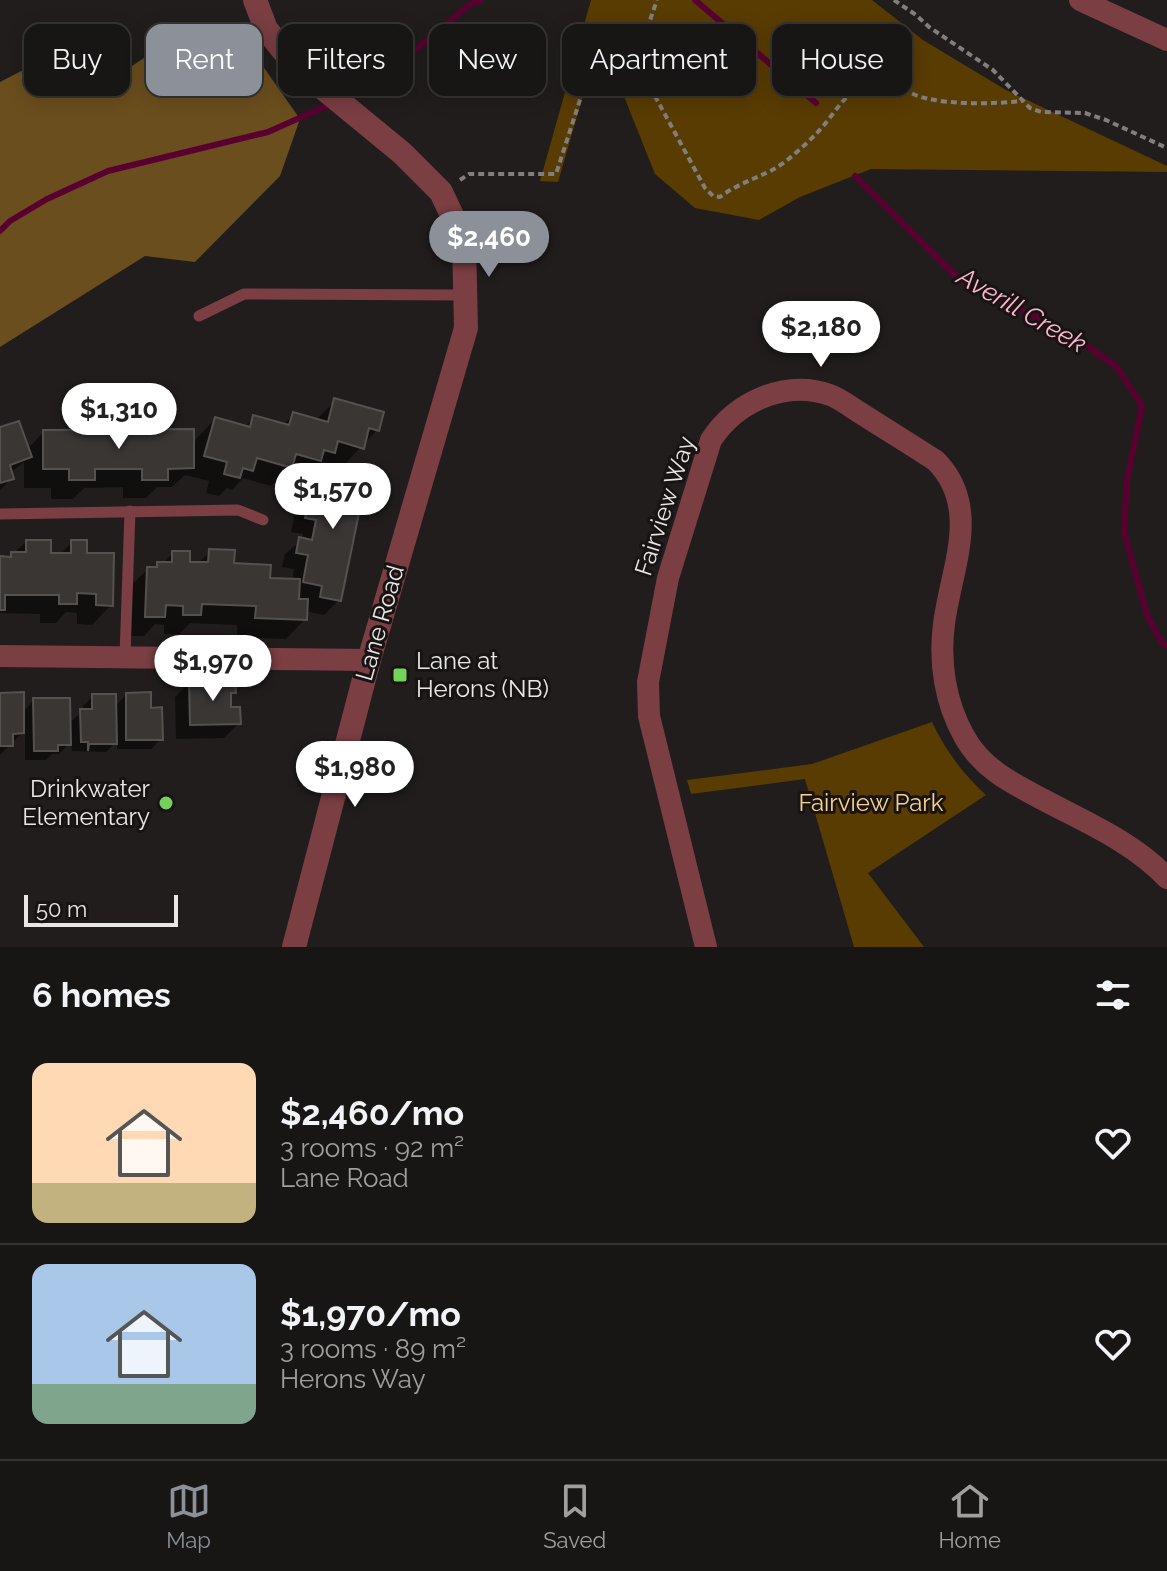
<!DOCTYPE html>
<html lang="en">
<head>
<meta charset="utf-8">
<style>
	body { margin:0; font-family:Raleway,sans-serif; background:#211f1e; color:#f1f3f6; height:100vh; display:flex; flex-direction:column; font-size:30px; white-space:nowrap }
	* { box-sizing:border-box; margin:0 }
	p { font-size:26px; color:#9f9fa0 }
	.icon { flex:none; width:44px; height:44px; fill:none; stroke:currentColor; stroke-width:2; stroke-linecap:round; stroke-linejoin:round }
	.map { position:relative; height:947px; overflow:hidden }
	.drawer { display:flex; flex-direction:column; background:#181615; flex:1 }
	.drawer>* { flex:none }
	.banner { position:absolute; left:24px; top:24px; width:1120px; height:72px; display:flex; gap:16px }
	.scale { position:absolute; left:24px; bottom:20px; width:154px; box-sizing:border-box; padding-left:8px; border:4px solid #e9e7e6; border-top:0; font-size:22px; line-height:28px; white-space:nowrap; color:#e9e7e6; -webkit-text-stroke:6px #171413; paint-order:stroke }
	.price { position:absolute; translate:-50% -68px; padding:0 18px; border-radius:28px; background:#fff; color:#222; font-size:26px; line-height:52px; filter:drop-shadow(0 2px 4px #0008) }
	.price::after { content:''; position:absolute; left:50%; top:48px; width:24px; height:18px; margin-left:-12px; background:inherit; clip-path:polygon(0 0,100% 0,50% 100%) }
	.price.current { background:#8c9099; color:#fff }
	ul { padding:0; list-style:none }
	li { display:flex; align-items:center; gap:24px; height:200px; padding:0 32px }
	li+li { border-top:2px solid #363534 }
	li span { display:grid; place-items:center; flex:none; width:224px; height:160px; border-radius:16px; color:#555 }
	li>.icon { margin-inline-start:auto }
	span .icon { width:96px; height:96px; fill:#fffc; stroke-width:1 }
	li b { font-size:34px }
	h2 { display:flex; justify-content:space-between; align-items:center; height:96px; padding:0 32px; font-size:34px }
	.chip { padding:0 28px; border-radius:16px; background:#181615; box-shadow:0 4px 20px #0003,0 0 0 2px #363534; font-size:28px; line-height:72px }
	.chip.current { background:#8c9099; color:#fff }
	.dock { display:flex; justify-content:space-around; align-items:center; height:112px; border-top:2px solid #363534; background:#181615; font-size:22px; color:#9f9fa0 }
	.dock a { display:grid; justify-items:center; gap:4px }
	.dock .current { color:#8c9099 }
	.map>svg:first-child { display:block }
	.green { fill:#593c02 }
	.forest { fill:#6b4e1e }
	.shadow { fill:#0007 }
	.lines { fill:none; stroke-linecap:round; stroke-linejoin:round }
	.stream { stroke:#5a0031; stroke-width:6 }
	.building { fill:#393634; stroke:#54514f; stroke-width:2 }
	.path { stroke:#817f7e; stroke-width:4; stroke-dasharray:6 4; stroke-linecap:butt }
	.service { stroke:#7a3e43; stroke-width:11 }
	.minor { stroke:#7a3e43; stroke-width:22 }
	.tertiary { stroke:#7a3e43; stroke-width:24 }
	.poi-dot { fill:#74d25b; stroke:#171413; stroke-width:3 }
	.labels { text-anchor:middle; stroke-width:6; stroke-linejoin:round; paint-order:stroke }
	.street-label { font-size:24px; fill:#e9e7e6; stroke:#171413 }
	.poi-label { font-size:24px; fill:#e9e7e6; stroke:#171413; text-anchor:start }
	.park-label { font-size:24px; fill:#f9d090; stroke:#171413 }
	.water-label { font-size:26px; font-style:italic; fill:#ffb4cf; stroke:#171413 }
</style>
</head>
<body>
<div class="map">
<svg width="1167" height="947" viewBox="0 0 1167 947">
	<rect width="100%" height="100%" fill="#201d1c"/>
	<g class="green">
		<polygon points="591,0 872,0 923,40 1006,90 1167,166 1167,172 871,169 800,197 759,220 695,208 655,174 613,69 589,75 558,182 540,181"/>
		<path d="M 932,722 C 945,750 963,774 986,795 L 868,873 L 924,947 L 854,947 L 805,779 L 691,794 L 687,780 L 812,764 Z"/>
	</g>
	<polygon class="forest" points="234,25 300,119 280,176 195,262 145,256 0,347 0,82 35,64 126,70 183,32"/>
	<g class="shadow">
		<polygon points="335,401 377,430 342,467 323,462 300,480 282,475 271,486 243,478 232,490 227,488 219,496 206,493 209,481 185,475 172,487 157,487 146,498 123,498 123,487 84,488 73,499 51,499 51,488 24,488 24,462 10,473 12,478 0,490 0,430 27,449 44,432 193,448 196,439 215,419 244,427 254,418 282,426 293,415 315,421"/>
		<polygon points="353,468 339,600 324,615 305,611 305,619 286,639 237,637 237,625 190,623 179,634 164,634 164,625 155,624 144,636 127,636 128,588 148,569 162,564 173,553 188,564 197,564 210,552 232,565 268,580 292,581 294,569 282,567 285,554 302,540 303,534 291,532 296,509 311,494 313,495 315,488 330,473 345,476"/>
		<polygon points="26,542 49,555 60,555 72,542 85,555 111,605 92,625 77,624 77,613 66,612 56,623 40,623 40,614 0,613 0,558 7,559"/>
		<polygon points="190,682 234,692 229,697 229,709 239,723 224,738 176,739 175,697"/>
		<polygon points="0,695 22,713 34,700 69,723 83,711 83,706 93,696 114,707 126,695 149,710 161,739 151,749 117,749 117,741 106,752 72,751 71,742 59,754 52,754 46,760 25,760 25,730 0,755"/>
	</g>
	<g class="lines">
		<g class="stream">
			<polyline points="695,0 816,103"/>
			<polyline points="343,98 377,82 469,5 481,0"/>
			<polyline points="855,176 959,279 1070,334 1117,367 1142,406 1127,480 1124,532 1147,615 1162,643 1167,646"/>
			<polyline points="0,231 10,221 47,199 108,171 268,132 333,103"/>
		</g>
	</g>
	<g class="building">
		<polygon points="334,398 384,412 379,431 369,428 364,449 338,441 335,453 324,450 321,461 296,454 292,468 257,458 253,471 243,468 240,478 224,474 227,462 204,456 215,417 250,427 253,415 289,425 293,412 328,422"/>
		<polygon points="19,421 32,457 10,465 14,479 0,483 0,427"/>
		<polygon points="194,429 194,468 168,469 168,480 142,480 142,469 95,469 95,480 69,480 69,469 43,469 43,430"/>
		<polygon points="352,466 368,469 341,601 320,597 322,586 303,582 308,555 296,553 299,537 312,540 316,520 305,518 310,492 324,495 329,471 351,475"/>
		<polygon points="26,540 51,540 51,553 71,553 71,540 87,540 87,553 114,553 113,606 96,605 96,594 77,593 77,604 59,604 59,595 5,595 5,610 0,610 0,556 11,557 11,552 26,552"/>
		<polygon points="209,549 235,550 234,563 271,565 270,578 300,579 299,599 308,599 307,620 255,618 256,606 202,604 201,615 183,615 183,606 166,605 165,617 145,617 147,567 157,567 157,562 172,562 172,551 190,551 190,562 208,562"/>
		<polygon points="235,679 236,693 231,693 231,707 240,707 241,724 190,725 189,680"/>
		<polygon points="24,692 24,733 13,734 13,746 0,746 0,693"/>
		<polygon points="151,692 151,708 162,707 163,740 126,740 126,693"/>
		<polygon points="92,694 116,694 117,744 89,744 88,751 88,742 81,742 80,709 92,709"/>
		<polygon points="33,698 70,698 71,745 58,745 58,751 34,751"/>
	</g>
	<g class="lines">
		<g class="path">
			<polyline points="894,0 916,15 929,27 993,70 1030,108 1041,112 1085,113 1106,120 1167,148"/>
			<path d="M 631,52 L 705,188 L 713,196 L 720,197 C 737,184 755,179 774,169 C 788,161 804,146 816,134 C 834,116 846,88 873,81 C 891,77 908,95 925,98 C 954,105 992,104 1022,101"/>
			<polyline points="460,180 469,174 556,174 589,72 608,59 631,52 648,26 657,0"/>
		</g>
		<g class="service">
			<polyline points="199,316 244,294 465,295"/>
			<polyline points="0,514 238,510 263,520"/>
			<polyline points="125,656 130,511"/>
		</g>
		<g class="minor">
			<polyline points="1080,0 1167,40"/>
			<polyline points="0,656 369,660"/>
			<path d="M 706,947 L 649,716 L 648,682 L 668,578 L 711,440 C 736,402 785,379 830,395 C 841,399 852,408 862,414 C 887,430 912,445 936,461 C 982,508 951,568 944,624 C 939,662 945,702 964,736 C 982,769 1012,783 1044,800 C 1087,823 1133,842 1167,878"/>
		</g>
		<polyline class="tertiary" points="255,0 266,29 295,65 402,153 441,192 464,241 466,328 369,660 294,947"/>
	</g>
	<g class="poi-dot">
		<rect x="392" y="667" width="16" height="16" rx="4"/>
		<circle cx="166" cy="803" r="8"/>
	</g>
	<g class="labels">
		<g class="street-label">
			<text transform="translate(665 506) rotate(-72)" y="8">Fairview Way</text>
			<text transform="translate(380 623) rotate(-74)" y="8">Lane Road</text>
		</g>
		<g class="poi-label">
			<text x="416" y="669">Lane at<tspan x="416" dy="28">Herons (NB)</tspan></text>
			<text x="150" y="797" text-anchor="end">Drinkwater<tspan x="150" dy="28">Elementary</tspan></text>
		</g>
		<g class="park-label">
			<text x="871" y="811">Fairview Park</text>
		</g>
		<g class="water-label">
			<text transform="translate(1022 310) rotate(30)" y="9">Averill Creek</text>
		</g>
	</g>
</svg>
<div class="scale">50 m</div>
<b class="price current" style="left:489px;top:279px">$2,460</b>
<b class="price" style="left:821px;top:369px">$2,180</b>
<b class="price" style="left:119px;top:451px">$1,310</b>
<b class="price" style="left:333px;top:531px">$1,570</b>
<b class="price" style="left:213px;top:703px">$1,970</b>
<b class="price" style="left:355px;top:809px">$1,980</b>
<div class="banner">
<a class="chip">Buy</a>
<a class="chip current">Rent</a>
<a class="chip">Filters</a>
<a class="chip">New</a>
<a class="chip">Apartment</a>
<a class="chip">House</a>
</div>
</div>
<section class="drawer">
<h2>6 homes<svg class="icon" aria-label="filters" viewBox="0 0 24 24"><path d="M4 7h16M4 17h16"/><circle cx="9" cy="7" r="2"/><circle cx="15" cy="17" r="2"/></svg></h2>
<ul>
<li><span style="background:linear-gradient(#ffd9b3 75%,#c2b280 0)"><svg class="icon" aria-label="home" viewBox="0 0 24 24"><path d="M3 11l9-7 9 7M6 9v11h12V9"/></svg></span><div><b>$2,460/mo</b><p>3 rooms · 92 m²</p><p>Lane Road</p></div><svg class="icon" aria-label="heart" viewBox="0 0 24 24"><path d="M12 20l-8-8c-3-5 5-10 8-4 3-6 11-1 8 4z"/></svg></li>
<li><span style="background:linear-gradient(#a9c7e8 75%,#7fa58c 0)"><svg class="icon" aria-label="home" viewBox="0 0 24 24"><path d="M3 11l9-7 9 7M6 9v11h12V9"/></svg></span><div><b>$1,970/mo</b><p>3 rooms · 89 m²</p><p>Herons Way</p></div><svg class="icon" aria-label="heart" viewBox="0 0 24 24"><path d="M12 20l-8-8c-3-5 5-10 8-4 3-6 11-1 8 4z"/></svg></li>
</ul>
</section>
<nav class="dock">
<a class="current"><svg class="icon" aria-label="map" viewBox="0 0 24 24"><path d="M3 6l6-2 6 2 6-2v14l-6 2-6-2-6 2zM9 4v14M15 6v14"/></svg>Map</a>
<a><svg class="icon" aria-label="saved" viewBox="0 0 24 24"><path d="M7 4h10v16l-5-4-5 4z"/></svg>Saved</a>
<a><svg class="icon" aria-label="home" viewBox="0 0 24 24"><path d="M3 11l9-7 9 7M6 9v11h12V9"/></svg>Home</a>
</nav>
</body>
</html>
